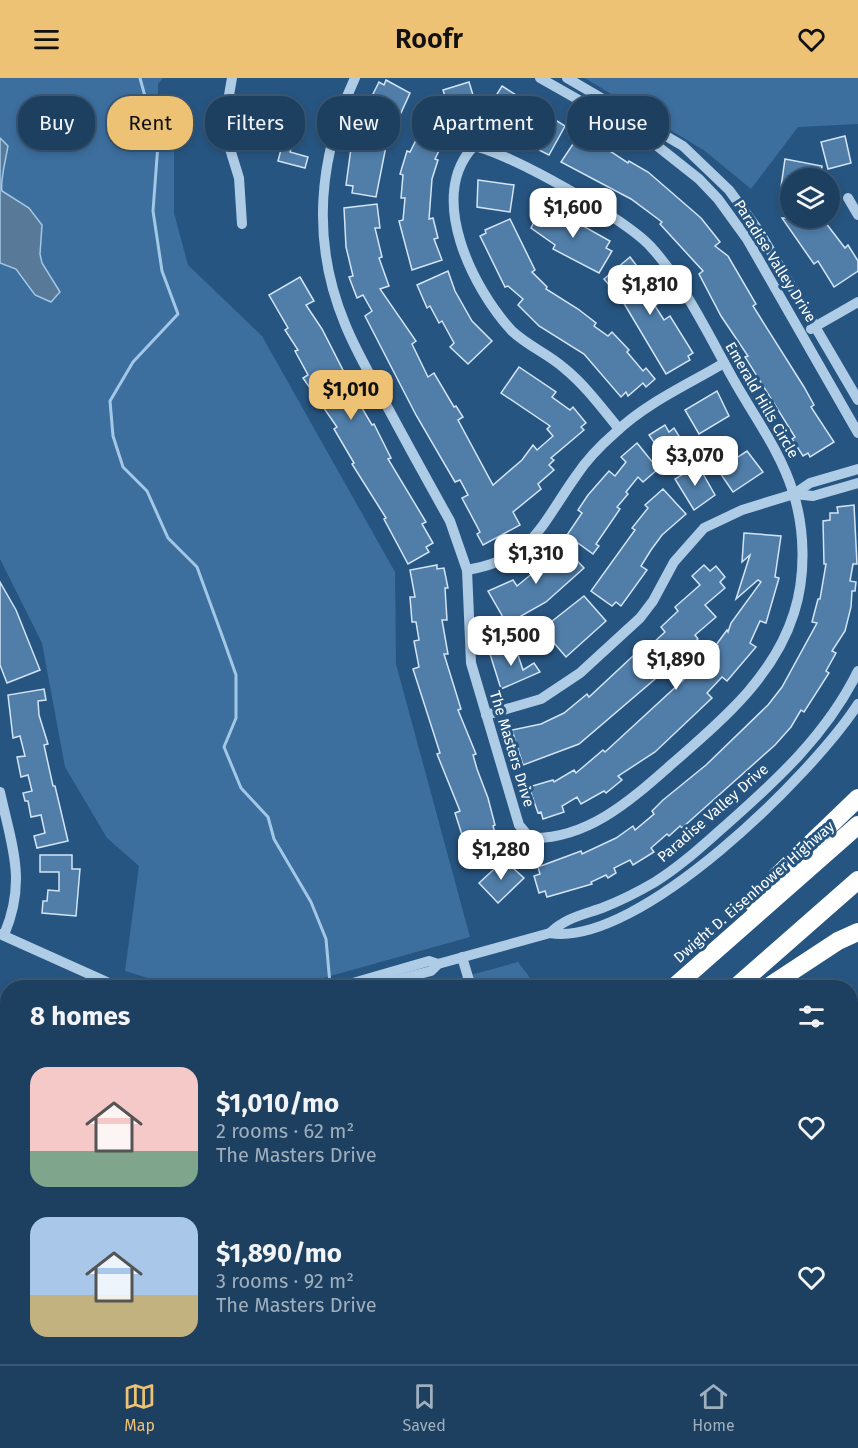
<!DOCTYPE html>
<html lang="en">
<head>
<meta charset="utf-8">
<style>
	body { margin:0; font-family:"Fira Sans",sans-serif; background:#2a4b6a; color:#f1f3f6; height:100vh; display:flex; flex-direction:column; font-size:22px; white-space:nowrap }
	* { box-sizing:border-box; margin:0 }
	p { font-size:20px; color:#a0afbd }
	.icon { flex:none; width:33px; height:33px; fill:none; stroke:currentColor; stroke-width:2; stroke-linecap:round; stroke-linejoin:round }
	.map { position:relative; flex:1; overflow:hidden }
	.sheet { position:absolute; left:0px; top:902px; width:858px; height:386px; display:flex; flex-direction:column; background:#1d4061; border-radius:24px 24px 0 0; box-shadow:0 3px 9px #0003,0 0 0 2px #3b5976 }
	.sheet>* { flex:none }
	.guide { position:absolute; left:18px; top:18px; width:822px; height:54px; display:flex; gap:12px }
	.controls { position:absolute; left:780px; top:90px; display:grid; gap:12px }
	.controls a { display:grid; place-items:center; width:60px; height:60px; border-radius:50%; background:#1d4061; box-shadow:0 3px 9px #0003,0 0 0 2px #3b5976; font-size:30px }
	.price { position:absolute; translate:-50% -51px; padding:0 14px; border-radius:12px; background:#fff; color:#222; font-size:20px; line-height:39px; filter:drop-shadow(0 2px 3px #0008) }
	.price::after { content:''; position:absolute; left:50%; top:36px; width:18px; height:14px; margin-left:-9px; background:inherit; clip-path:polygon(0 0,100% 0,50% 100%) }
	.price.selected { background:#eec275; color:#111 }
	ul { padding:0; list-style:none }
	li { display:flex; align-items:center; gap:18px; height:150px; padding:0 30px }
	li span { display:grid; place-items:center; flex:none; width:168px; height:120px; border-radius:18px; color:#555 }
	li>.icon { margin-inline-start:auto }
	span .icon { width:72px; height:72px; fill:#fffc; stroke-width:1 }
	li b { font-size:26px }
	h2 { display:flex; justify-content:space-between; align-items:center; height:72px; padding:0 30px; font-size:26px }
	.tag { padding:0 21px; border-radius:24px; background:#1d4061; box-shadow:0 3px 9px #0003,0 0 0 2px #3b5976; font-size:21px; line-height:54px }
	.tag.selected { background:#eec275; color:#111 }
	header { display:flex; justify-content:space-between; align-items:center; height:78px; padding:0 30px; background:#eec275; color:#111; font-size:27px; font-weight:600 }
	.menu { display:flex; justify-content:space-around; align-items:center; height:84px; border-top:2px solid #3b5976; background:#1d4061; font-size:16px; color:#a0afbd }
	.menu a { display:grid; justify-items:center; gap:3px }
	.menu .selected { color:#eec275 }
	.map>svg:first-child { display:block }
	.green { fill:#3c6e9e }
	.water { fill:#597998; stroke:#a3c7e6; stroke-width:1.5 }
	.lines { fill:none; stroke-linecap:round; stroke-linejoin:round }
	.stream { stroke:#a3c7e6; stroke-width:3 }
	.building { fill:#507ea9; stroke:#d2e4f5; stroke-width:1.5 }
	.minor { stroke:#afcce6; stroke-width:10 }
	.highway { stroke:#fff; stroke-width:18 }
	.labels { text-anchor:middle; stroke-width:6; stroke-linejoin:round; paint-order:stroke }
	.street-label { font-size:15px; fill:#fff; stroke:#275581 }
</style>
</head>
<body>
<header><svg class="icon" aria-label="menu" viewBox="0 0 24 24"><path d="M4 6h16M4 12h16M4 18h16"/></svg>Roofr<svg class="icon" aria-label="heart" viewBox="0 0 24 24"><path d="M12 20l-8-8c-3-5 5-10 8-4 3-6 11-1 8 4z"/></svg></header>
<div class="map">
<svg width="858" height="1286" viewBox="0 0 858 1286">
	<rect width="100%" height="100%" fill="#275581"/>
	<g class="green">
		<polygon points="0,0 163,0 158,6 158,47 174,72 174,135 188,187 262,258 395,494 396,586 470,859 291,909 177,909 125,893 139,788 107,760 65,689 42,565 0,481"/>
		<polygon points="585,0 858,0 858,46 798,49 751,111 705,73"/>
		<polygon points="518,884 537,909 427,909"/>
		<polygon points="7,1044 8,1280 165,1280 158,1286 0,1286 0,1050"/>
	</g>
	<path class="water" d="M 0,60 L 8,68 C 6,80 0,103 2,113 L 29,130 L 42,147 L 40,176 L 42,185 L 60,214 L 51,224 L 35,217 L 16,191 L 0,185 Z"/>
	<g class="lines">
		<g class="stream">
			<polyline points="140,0 158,66 153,133 162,193 178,236 133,284 110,323 113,358 123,389 147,413 168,460 197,489 224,563 236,597 236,640 224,669 241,710 268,739 274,761 311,824 326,861 330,906"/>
			<polyline points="0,1210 8,1205"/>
		</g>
	</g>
	<g class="building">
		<polygon points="386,2 410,15 386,68 376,119 352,115 353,108 346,107 352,63 358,65 361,40 379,4 384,7"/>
		<polygon points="469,4 480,40 453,44 443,12"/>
		<polygon points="502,8 565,48 549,77 527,66 484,37"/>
		<polygon points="421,41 448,54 435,81 438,82 432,101 429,141 433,140 438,160 434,161 442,182 412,192 399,143 403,142 405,120 401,120 403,97 400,96 407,73 410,74 419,56 414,54"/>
		<polygon points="581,54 628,85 629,83 648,94 701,140 720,164 715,168 728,178 756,226 753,228 804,309 814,327 811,329 834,364 810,379 808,375 803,378 792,361 795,359 745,279 748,278 721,238 699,196 703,193 660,146 662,144 631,121 561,84"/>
		<polygon points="845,58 851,85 828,91 821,64"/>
		<polygon points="283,64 292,67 290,74 308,79 305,90 278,83"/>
		<polygon points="785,81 822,88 820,100 790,100 790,111 781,109"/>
		<polygon points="478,102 514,107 510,134 477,129"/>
		<polygon points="377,126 380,150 375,150 382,179 379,180 389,208 380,211 416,263 412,266 428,299 434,295 454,329 456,328 463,339 458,342 493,407 522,382 533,367 537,372 553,358 547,351 550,348 501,315 519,289 556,314 552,319 570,332 573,329 586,345 581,349 584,352 551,380 554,382 549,387 554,392 538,406 541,411 513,434 520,447 483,467 477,456 480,454 462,420 468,417 460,402 455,404 416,337 365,238 372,233 363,217 357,220 349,199 353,198 346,169 344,130"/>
		<polygon points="549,129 610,163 606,170 612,173 599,195 553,171 555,167 531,150 540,132 546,135"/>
		<polygon points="782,140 822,140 845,170 848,167 858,183 858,193 834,209 818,183 814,186"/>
		<polygon points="510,141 535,192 532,194 547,209 546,211 578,231 596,245 594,248 608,258 612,254 629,272 627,274 643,293 646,290 655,301 646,309 643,305 628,318 626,314 621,319 584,276 539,248 518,227 523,221 508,208 505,209 480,158 486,155 485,152"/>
		<polygon points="630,179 663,222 655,228 664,242 670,238 693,275 688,278 690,282 666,296 622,222 604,201"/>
		<polygon points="448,193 455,213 472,243 492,263 468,286 450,269 454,265 442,243 439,245 430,228 427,230 417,207"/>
		<polygon points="300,199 314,223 306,227 322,251 348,302 346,303 372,347 374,346 391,380 388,381 426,444 422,446 433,465 426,469 429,474 408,486 384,441 386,440 352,386 354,385 334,351 337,349 303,300 308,297 295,273 298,272 285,252 288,250 269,217"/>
		<polygon points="717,313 729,338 699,356 685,332"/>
		<polygon points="665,347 669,354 674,350 684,366 679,369 682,374 667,383 649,357"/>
		<polygon points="637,365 658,391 643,404 638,399 626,414 628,416 617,429 620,431 596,466 599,468 593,476 567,457 582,435 578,432 588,417 609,393 615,398 626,384 621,379"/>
		<polygon points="747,373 763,394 733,414 718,392"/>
		<polygon points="698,387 715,417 694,432 675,401"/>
		<polygon points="663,411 686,436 662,457 651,472 641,488 647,492 621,528 616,524 612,528 591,513 635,452 632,450 648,430 645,427"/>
		<polygon points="854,427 857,486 853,486 850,503 856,504 855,513 852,513 851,529 845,553 832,573 836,575 826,593 829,595 804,634 801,632 791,649 775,667 701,733 682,750 680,748 669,758 667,756 651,770 654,774 633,787 630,782 614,790 616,795 608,800 606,797 591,804 592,806 547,819 545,813 539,815 534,798 540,796 538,789 581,773 582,776 616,760 633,748 635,752 654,736 652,733 663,722 706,687 768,627 782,609 817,545 812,544 818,521 820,521 826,486 824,486 823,443 830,442 830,435 838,435 837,429"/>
		<polygon points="744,455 781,458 775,499 779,500 766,545 760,543 750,565 756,569 727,603 722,599 707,615 712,620 655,674 618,698 622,702 606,715 604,713 581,726 577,719 562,728 564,734 543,741 541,734 538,735 529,709 553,702 554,704 574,692 576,695 603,672 605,674 693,593 694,595 718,568 716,567 727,552 728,554 731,545 761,504 758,502 736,521 750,477 742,484"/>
		<polygon points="560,465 584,490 546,524 507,546 488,513 513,502 517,508 545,485 542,482"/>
		<polygon points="437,487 437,491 444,490 448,510 445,510 447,542 442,542 448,576 444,576 461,631 458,632 476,676 473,677 477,691 488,720 495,747 493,748 500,770 495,772 499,777 477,785 475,778 470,780 464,763 455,735 460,733 437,676 440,675 413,591 419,589 414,563 419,562 416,544 412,544 410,519 415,519 410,492"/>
		<polygon points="704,487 710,493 716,488 725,499 720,504 725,510 705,527 716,539 695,557 698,561 680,576 677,573 662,586 665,589 654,599 655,601 579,666 523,687 512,652 541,646 564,635 587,616 589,619 649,563 652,566 665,554 661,549 678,533 675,529 700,507 692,498"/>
		<polygon points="0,504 16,532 40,592 7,605 0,587"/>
		<polygon points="584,518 606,543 566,579 542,551"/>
		<polygon points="515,568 523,592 534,585 540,594 501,611 490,576"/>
		<polygon points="44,611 46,622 38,623 39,637 48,666 44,667 53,708 55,708 68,763 37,770 34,758 45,755 41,737 31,739 28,723 25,723 23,715 32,713 28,697 21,699 17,679 25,678 20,658 13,660 8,617"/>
		<polygon points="40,777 72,777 72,791 80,791 76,838 42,835 43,823 47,823 48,812 59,813 59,794 40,794"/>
		<polygon points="504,782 524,800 498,825 479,805"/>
	</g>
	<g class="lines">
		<g class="minor">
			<polyline points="232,0 225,40 226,58 239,100 242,146"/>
			<path d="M 355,0 C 318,80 311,164 345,246 C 355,271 369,295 382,319 C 404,360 427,402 450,443 L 467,492 L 471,585 L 519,747 L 530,760 C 588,762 632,721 673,685 C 722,642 774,599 794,535 C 806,498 805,451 793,414 C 781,375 756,341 736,306 C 711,262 685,206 651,169 C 626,141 510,75 474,68 C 426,118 473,211 512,253 C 528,268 548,276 564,290 C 585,307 602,330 619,351"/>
			<polyline points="540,0 651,63 699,101 718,121 747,161 858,355"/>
			<polyline points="567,0 683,68 729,112 759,153 858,322"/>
			<polyline points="848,120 858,137"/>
			<polyline points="811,251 858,224"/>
			<polyline points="794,416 813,418 858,405"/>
			<path d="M 467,492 C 533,481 541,447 576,398 C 587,381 601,367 616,354 C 646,325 689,306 724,285"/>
			<polyline points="486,637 541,621 580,595 640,540 653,523 674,484 704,450 742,432 794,416 810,405 858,391"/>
			<path d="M 0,714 C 12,769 27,803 4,857"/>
			<path d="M 550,855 C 565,840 582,837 602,830 C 620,823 638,814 655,804 C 681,788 703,767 726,747 C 778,701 827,656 858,593"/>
			<polyline points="0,856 118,909"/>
			<polyline points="462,879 471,909"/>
			<polyline points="339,909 429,883 438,886"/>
			<path d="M 370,909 L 431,893 L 438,886 L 550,855 C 638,870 813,696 858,626"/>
			<polyline points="850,1175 858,1175"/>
			<polyline points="850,1190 858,1189"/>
			<polyline points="796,1280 797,1286"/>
			<polyline points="449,1286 453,1280"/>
		</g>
		<g class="highway">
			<polyline points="754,826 776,799 858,720"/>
			<polyline points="674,909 858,747"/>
			<polyline points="736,909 858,802"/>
			<polyline points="768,909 838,863 858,854"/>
			<polyline points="241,1286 249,1280"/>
			<polyline points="303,1286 310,1280"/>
		</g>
	</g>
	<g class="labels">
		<g class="street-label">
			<text transform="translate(775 183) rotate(58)" y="5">Paradise Valley Drive</text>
			<text transform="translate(762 322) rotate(60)" y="5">Emerald Hills Circle</text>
			<text transform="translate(512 671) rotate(73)" y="5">The Masters Drive</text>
			<text transform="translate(713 735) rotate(-41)" y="5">Paradise Valley Drive</text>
			<text transform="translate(754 814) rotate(-41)" y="5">Dwight D. Eisenhower Highway</text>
		</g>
	</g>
</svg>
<div class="controls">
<a><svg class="icon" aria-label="layers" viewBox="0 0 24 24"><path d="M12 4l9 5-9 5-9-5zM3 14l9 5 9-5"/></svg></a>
</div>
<b class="price" style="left:573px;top:161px">$1,600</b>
<b class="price" style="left:650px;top:238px">$1,810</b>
<b class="price selected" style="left:351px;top:343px">$1,010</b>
<b class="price" style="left:695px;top:409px">$3,070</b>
<b class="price" style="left:536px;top:507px">$1,310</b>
<b class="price" style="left:511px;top:589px">$1,500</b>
<b class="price" style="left:676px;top:613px">$1,890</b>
<b class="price" style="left:501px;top:803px">$1,280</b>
<div class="guide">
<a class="tag">Buy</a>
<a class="tag selected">Rent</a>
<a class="tag">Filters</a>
<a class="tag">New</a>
<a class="tag">Apartment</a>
<a class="tag">House</a>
</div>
<section class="sheet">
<h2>8 homes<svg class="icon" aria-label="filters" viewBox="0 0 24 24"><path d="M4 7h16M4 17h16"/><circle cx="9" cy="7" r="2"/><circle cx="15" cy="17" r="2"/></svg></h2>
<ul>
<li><span style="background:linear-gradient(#f6c9c9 70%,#7fa58c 0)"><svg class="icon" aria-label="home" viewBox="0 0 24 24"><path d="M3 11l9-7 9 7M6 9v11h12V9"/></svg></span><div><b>$1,010/mo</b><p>2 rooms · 62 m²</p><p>The Masters Drive</p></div><svg class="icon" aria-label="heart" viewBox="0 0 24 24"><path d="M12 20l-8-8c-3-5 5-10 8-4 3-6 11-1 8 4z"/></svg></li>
<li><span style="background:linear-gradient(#a9c7e8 65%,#c2b280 0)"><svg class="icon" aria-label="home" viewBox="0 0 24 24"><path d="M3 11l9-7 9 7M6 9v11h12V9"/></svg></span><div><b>$1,890/mo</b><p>3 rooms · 92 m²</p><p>The Masters Drive</p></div><svg class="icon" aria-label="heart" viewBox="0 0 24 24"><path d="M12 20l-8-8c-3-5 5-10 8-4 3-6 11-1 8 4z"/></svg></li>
</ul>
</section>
</div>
<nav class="menu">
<a class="selected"><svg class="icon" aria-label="map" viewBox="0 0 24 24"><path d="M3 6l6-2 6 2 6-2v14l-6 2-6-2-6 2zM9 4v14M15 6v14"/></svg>Map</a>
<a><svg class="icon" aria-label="saved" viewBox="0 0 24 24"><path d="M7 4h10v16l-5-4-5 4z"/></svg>Saved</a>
<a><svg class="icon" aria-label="home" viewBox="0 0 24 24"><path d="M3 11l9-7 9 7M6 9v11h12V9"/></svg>Home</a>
</nav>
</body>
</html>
